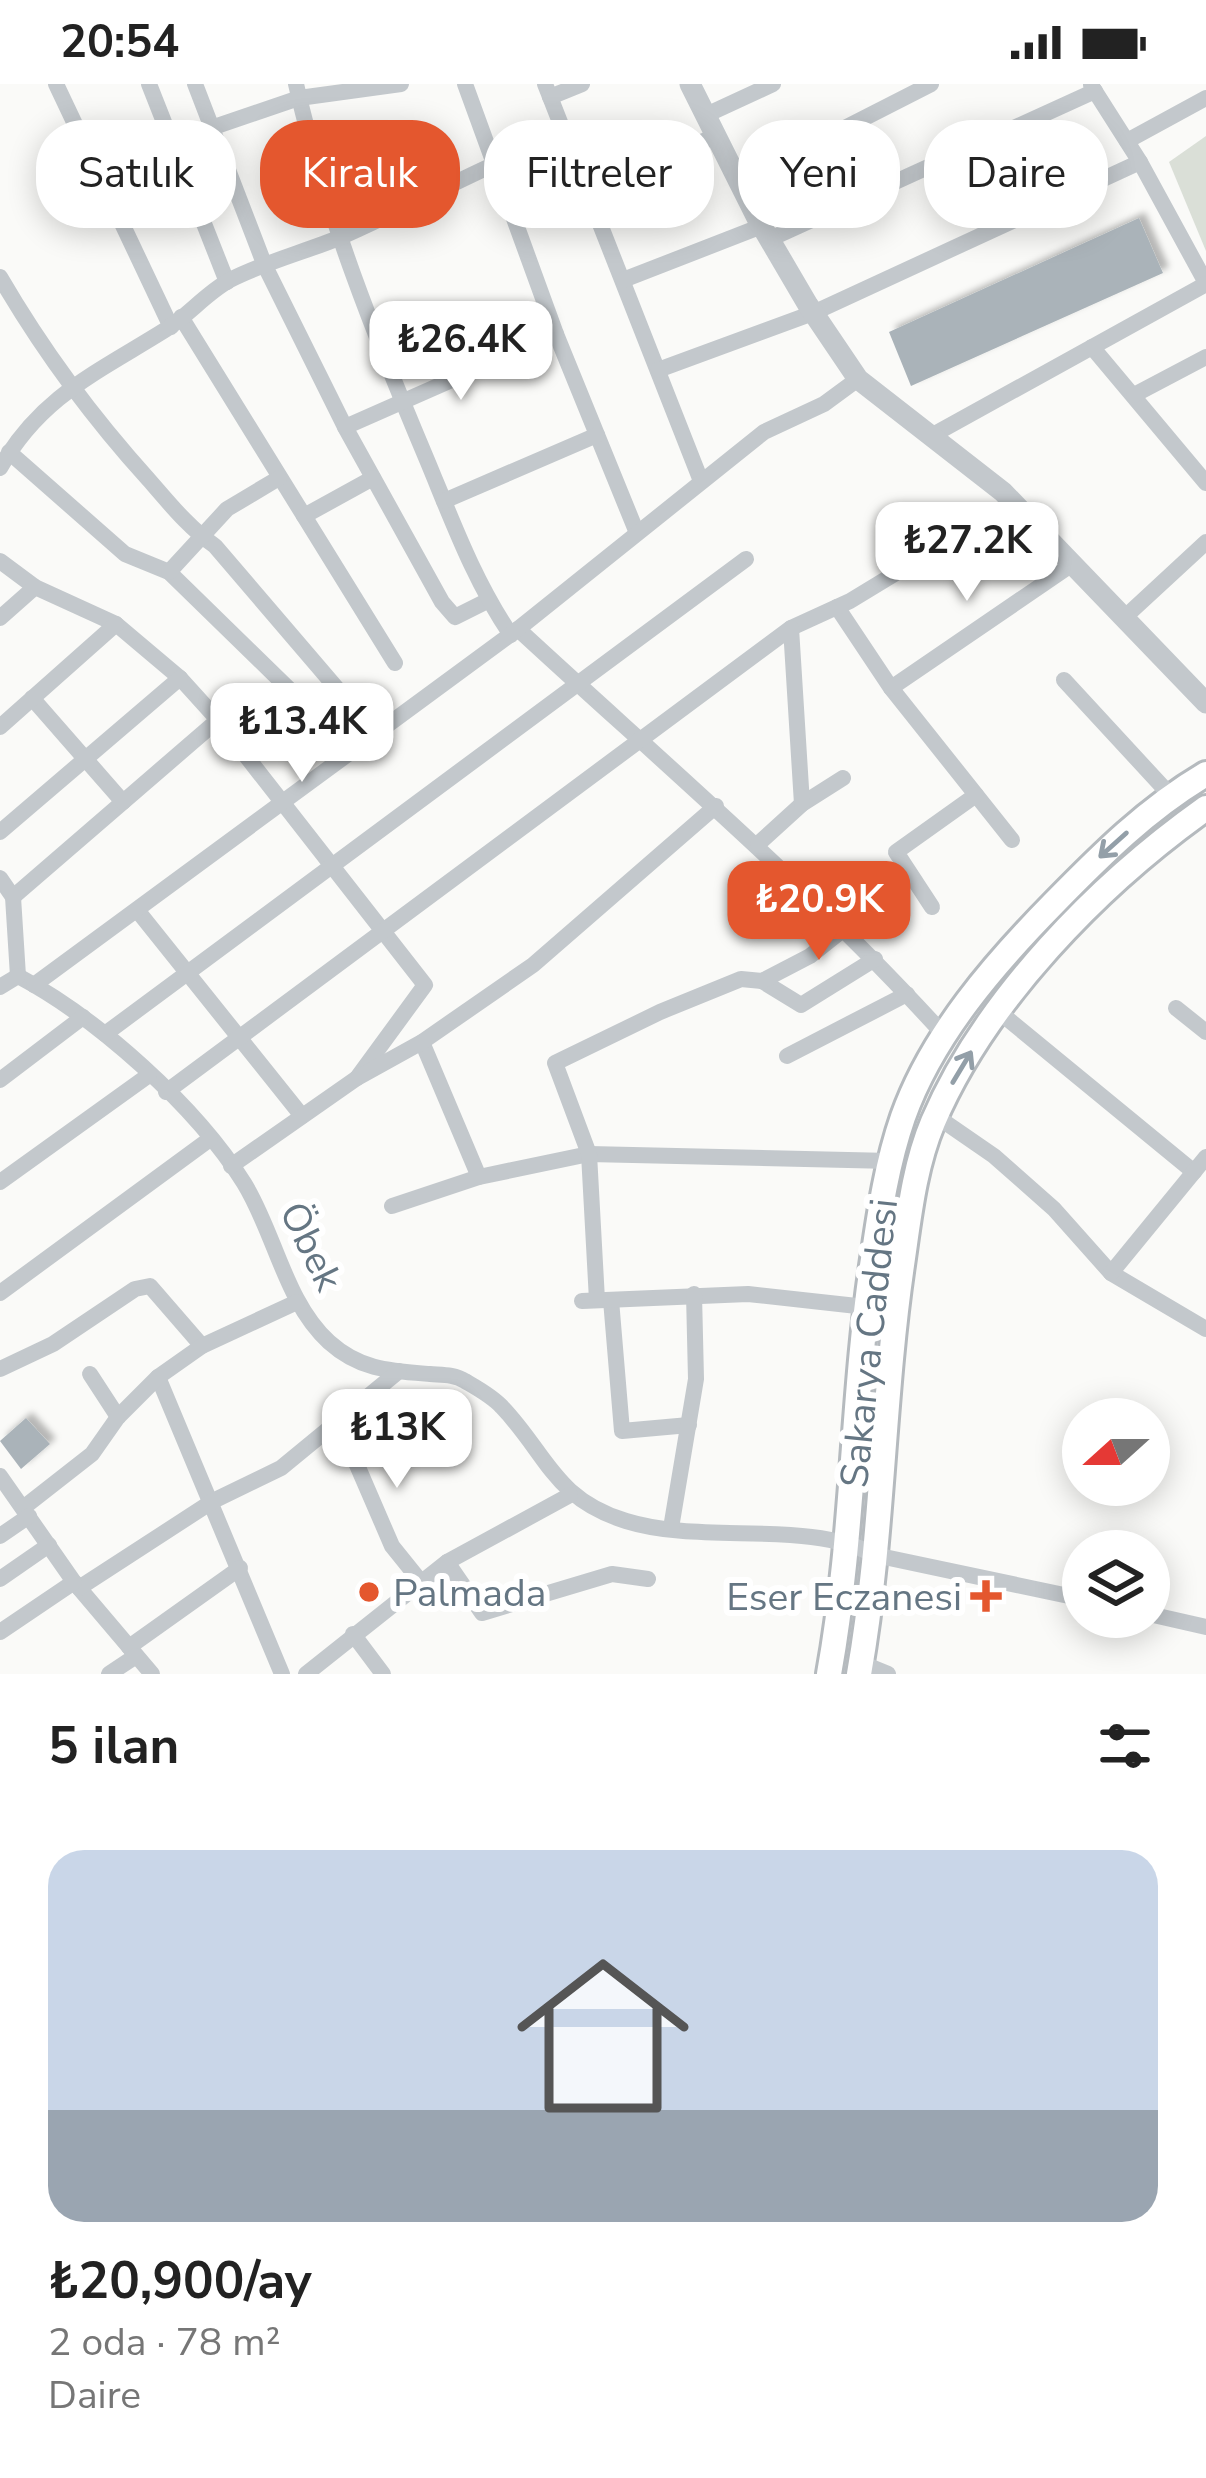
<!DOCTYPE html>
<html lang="tr">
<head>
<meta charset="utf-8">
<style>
	body { margin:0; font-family:"Nunito Sans",sans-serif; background:#f6f6f6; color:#222; height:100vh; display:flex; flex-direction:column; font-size:45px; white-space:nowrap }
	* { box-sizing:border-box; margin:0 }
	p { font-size:39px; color:#767676 }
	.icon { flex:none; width:66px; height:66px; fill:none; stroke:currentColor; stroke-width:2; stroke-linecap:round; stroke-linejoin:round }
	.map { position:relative; height:1590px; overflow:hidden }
	.drawer { display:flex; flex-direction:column; background:#fff; flex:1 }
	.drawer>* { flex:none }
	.banner { position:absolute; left:36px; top:36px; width:1134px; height:108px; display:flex; gap:24px }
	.needle { width:78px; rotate:249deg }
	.tools { position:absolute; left:1062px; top:1314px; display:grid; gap:24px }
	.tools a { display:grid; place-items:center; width:108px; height:108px; border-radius:50%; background:#fff; box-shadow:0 6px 30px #0003; font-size:60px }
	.price { position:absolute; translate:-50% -102px; padding:0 27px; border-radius:24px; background:#fff; color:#222; font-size:39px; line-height:78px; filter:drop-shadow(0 3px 6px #0008) }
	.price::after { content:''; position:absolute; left:50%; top:72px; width:36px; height:27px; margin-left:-18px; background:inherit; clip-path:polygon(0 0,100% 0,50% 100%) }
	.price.current { background:#e4572e; color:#fff }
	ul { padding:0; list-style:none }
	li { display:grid; align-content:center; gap:24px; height:636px; padding:0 48px }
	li+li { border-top:3px solid #e0e0e0 }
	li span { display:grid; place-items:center; height:372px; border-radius:36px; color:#555 }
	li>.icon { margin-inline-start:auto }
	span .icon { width:216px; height:216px; fill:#fffc; stroke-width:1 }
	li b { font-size:51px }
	h2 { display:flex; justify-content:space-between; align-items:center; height:144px; padding:0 48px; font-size:51px }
	.chip { padding:0 42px; border-radius:48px; background:#fff; box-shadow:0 6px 30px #0003; font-size:42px; line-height:108px }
	.chip.current { background:#e4572e; color:#fff }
	.status { display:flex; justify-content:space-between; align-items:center; height:84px; padding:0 60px; background:#fff; direction:ltr }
	.status svg { height:33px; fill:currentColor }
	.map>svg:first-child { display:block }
	.green { fill:#dadfd7 }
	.building { fill:#aab3b9; filter:url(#shadow) }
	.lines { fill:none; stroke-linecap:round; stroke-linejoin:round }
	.primary-casing { stroke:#b5babe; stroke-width:30 }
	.minor { stroke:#c3c8cc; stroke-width:16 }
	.tertiary { stroke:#c3c8cc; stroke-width:21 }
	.primary { stroke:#fff; stroke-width:24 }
	.oneway { stroke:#939fa8 }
	.poi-dot { fill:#e4572e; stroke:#fff; stroke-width:4.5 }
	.labels { text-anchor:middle; stroke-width:12; stroke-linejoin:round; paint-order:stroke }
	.street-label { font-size:39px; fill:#657683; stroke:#fff }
	.poi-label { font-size:39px; fill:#657683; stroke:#fff; text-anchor:start }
</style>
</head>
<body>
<div class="status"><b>20:54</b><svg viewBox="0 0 49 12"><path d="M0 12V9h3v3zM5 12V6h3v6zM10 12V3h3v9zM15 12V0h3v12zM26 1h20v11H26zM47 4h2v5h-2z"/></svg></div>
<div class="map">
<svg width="1206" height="1590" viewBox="0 0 1206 1590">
	<defs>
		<filter id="shadow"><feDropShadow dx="6" dy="-6" stdDeviation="3" flood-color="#0004"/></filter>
	</defs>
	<rect width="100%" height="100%" fill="#fafaf8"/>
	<polygon class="green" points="1206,52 1206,167 1169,78"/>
	<g class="building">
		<polygon points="1139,134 1163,189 911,302 889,248"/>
		<polygon points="26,1334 50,1360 21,1385 0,1357"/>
	</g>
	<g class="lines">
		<g class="primary-casing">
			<g id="primary">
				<path d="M 829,1590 C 854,1452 852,1313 873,1175 C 880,1127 887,1079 903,1033 C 932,951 995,879 1054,819 C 1101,771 1148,724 1206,690"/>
				<path d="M 859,1590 C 883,1455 882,1317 902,1181 C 909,1133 914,1083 933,1038 C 985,916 1099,800 1206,724"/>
			</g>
		</g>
		<g class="minor">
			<polyline points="56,0 171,243"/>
			<polyline points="149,0 227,198"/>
			<polyline points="195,0 265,182 345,343 442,518 455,533 487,517"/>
			<path d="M 296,0 C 325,128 376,255 427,376 C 452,436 474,497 511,551"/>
			<polyline points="465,0 556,250 637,449"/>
			<polyline points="545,0 701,397"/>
			<polyline points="1091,1 1140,78 1206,199"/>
			<polyline points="550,13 582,0"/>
			<polyline points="706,31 773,0"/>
			<polyline points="211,44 299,14 401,0"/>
			<polyline points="1127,57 1206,14"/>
			<polyline points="741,97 931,0"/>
			<polyline points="587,102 714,53"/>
			<polyline points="770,155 1095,7"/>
			<path d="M 0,193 C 43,267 92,333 149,396 C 170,420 189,444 215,462 L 375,649"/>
			<polyline points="623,196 762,142"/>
			<polyline points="181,233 395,579"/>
			<polyline points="1092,263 1206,399"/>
			<polyline points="658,286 813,229 1140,78"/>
			<polyline points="1134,311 1206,273"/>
			<polyline points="345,343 556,250"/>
			<polyline points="931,352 1206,200"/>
			<polyline points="9,368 125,470 169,488 291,607 297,620 287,628 218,636 13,813"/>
			<path d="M 0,384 C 41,312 98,288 165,246 C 188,232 206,209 230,196 C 265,178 305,168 341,153 C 416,120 487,80 565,50"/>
			<polyline points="444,417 597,351"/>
			<polyline points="304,432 373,394"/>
			<polyline points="0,477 35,503 116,540 180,594 218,636 425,901 357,994"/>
			<polyline points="169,488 227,425 279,394"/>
			<polyline points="837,523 891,604 1012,756"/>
			<polyline points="1125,533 1206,458"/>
			<polyline points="0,534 35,503"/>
			<polyline points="791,544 850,517 1013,418"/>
			<path d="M 518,545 C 663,679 813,806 946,953"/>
			<polyline points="1064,596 1172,713"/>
			<polyline points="891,604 1074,479"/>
			<polyline points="32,614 123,718"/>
			<polyline points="0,643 116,540"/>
			<polyline points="0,748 180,594"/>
			<polyline points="758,760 802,720 843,694"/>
			<polyline points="0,794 13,813 18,892"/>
			<polyline points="932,823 896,768 976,711"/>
			<polyline points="137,826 302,1032"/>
			<path d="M 18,892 C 97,934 196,1022 244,1099 C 275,1149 285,1218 329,1258 C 360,1286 390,1287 430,1290 C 442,1291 454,1290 465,1297 C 477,1304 492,1312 502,1323 C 547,1370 554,1415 626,1437 C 703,1461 807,1435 875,1471 L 1083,1515"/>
			<polyline points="762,897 801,921 875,875"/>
			<polyline points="34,901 518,545 764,348 824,320 858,295"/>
			<polyline points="0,903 18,892"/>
			<polyline points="1176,924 1206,948"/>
			<polyline points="998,927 1194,1088"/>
			<polyline points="105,950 746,475"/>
			<polyline points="422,958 479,1093"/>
			<polyline points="787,972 907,910"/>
			<polyline points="0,996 83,933"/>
			<polyline points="166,1008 791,544 802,720"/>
			<polyline points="936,1032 994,1072 1054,1125 1111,1189 1206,1245"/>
			<polyline points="231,1082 357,994 422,958 533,881 716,722"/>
			<polyline points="0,1098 149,991"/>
			<polyline points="392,1122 479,1093 589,1070 891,1077"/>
			<polyline points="1111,1189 1206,1073"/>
			<polyline points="0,1209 210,1055"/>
			<polyline points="597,1216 589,1070 555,979 660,928 741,895 762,897 810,872 844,845"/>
			<polyline points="611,1216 622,1347 689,1341"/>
			<polyline points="582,1217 748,1210 866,1223"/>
			<polyline points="0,1285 53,1260 135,1205 150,1202 202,1262"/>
			<polyline points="90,1290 118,1333"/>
			<polyline points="158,1293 282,1590"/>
			<polyline points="336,1342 354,1374 392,1462 421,1498"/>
			<polyline points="0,1392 74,1498 152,1590"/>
			<polyline points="23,1424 92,1370 118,1333 158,1293 202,1262 297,1218"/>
			<polyline points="671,1444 696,1295 694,1210"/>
			<polyline points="0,1452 29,1432"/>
			<polyline points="447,1478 482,1529 612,1490 648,1495"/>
			<polyline points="0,1495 49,1461"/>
			<polyline points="79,1504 213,1417 281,1384 399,1287"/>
			<polyline points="1149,1530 1206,1543"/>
			<polyline points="0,1548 74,1498"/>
			<polyline points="353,1550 383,1590"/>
			<polyline points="129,1563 240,1484"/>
			<polyline points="861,1579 888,1590"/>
			<polyline points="109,1590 136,1572"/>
			<polyline points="306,1590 447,1478 570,1411"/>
		</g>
		<polyline class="tertiary" points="690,0 757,134 808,221 858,295 1003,408 1206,619"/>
		<use href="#primary" class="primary"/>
	</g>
	<defs><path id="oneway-shaft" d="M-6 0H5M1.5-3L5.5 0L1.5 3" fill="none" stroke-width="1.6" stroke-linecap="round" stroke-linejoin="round" transform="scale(3)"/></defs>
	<g class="oneway">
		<use href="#oneway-shaft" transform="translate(1113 761) rotate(138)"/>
		<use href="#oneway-shaft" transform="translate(962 983) rotate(-59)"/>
	</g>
	<g class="poi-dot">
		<circle cx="369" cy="1508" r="12"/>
		<path d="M980 1494h12v12h12v12h-12v12h-12v-12h-12v-12h12z"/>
	</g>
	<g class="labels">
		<g class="street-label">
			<text transform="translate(312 1162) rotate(64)" y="14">Öbek</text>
			<text transform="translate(868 1259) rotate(-84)" y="14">Sakarya Caddesi</text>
		</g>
		<g class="poi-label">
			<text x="393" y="1522">Palmada</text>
			<text x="962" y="1526" text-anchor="end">Eser Eczanesi</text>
		</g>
	</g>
</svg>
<div class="tools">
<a><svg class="needle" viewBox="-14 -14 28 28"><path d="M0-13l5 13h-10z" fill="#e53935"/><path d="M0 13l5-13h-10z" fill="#767676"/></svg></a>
<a><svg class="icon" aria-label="layers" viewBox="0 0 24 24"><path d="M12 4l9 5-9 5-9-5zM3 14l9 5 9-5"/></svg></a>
</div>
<b class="price" style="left:461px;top:319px">₺26.4K</b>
<b class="price" style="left:967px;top:520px">₺27.2K</b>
<b class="price" style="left:302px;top:701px">₺13.4K</b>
<b class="price current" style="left:819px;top:879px">₺20.9K</b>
<b class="price" style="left:397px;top:1407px">₺13K</b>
<div class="banner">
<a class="chip">Satılık</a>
<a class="chip current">Kiralık</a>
<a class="chip">Filtreler</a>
<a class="chip">Yeni</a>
<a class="chip">Daire</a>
</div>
</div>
<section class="drawer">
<h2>5 ilan<svg class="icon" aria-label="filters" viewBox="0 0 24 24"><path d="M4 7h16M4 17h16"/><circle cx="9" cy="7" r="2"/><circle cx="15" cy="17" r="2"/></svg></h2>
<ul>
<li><span style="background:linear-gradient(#c9d6e8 70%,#9aa5b1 0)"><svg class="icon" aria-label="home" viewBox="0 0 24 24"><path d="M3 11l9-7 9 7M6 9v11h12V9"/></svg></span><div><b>₺20,900/ay</b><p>2 oda · 78 m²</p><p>Daire</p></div></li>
</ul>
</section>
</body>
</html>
